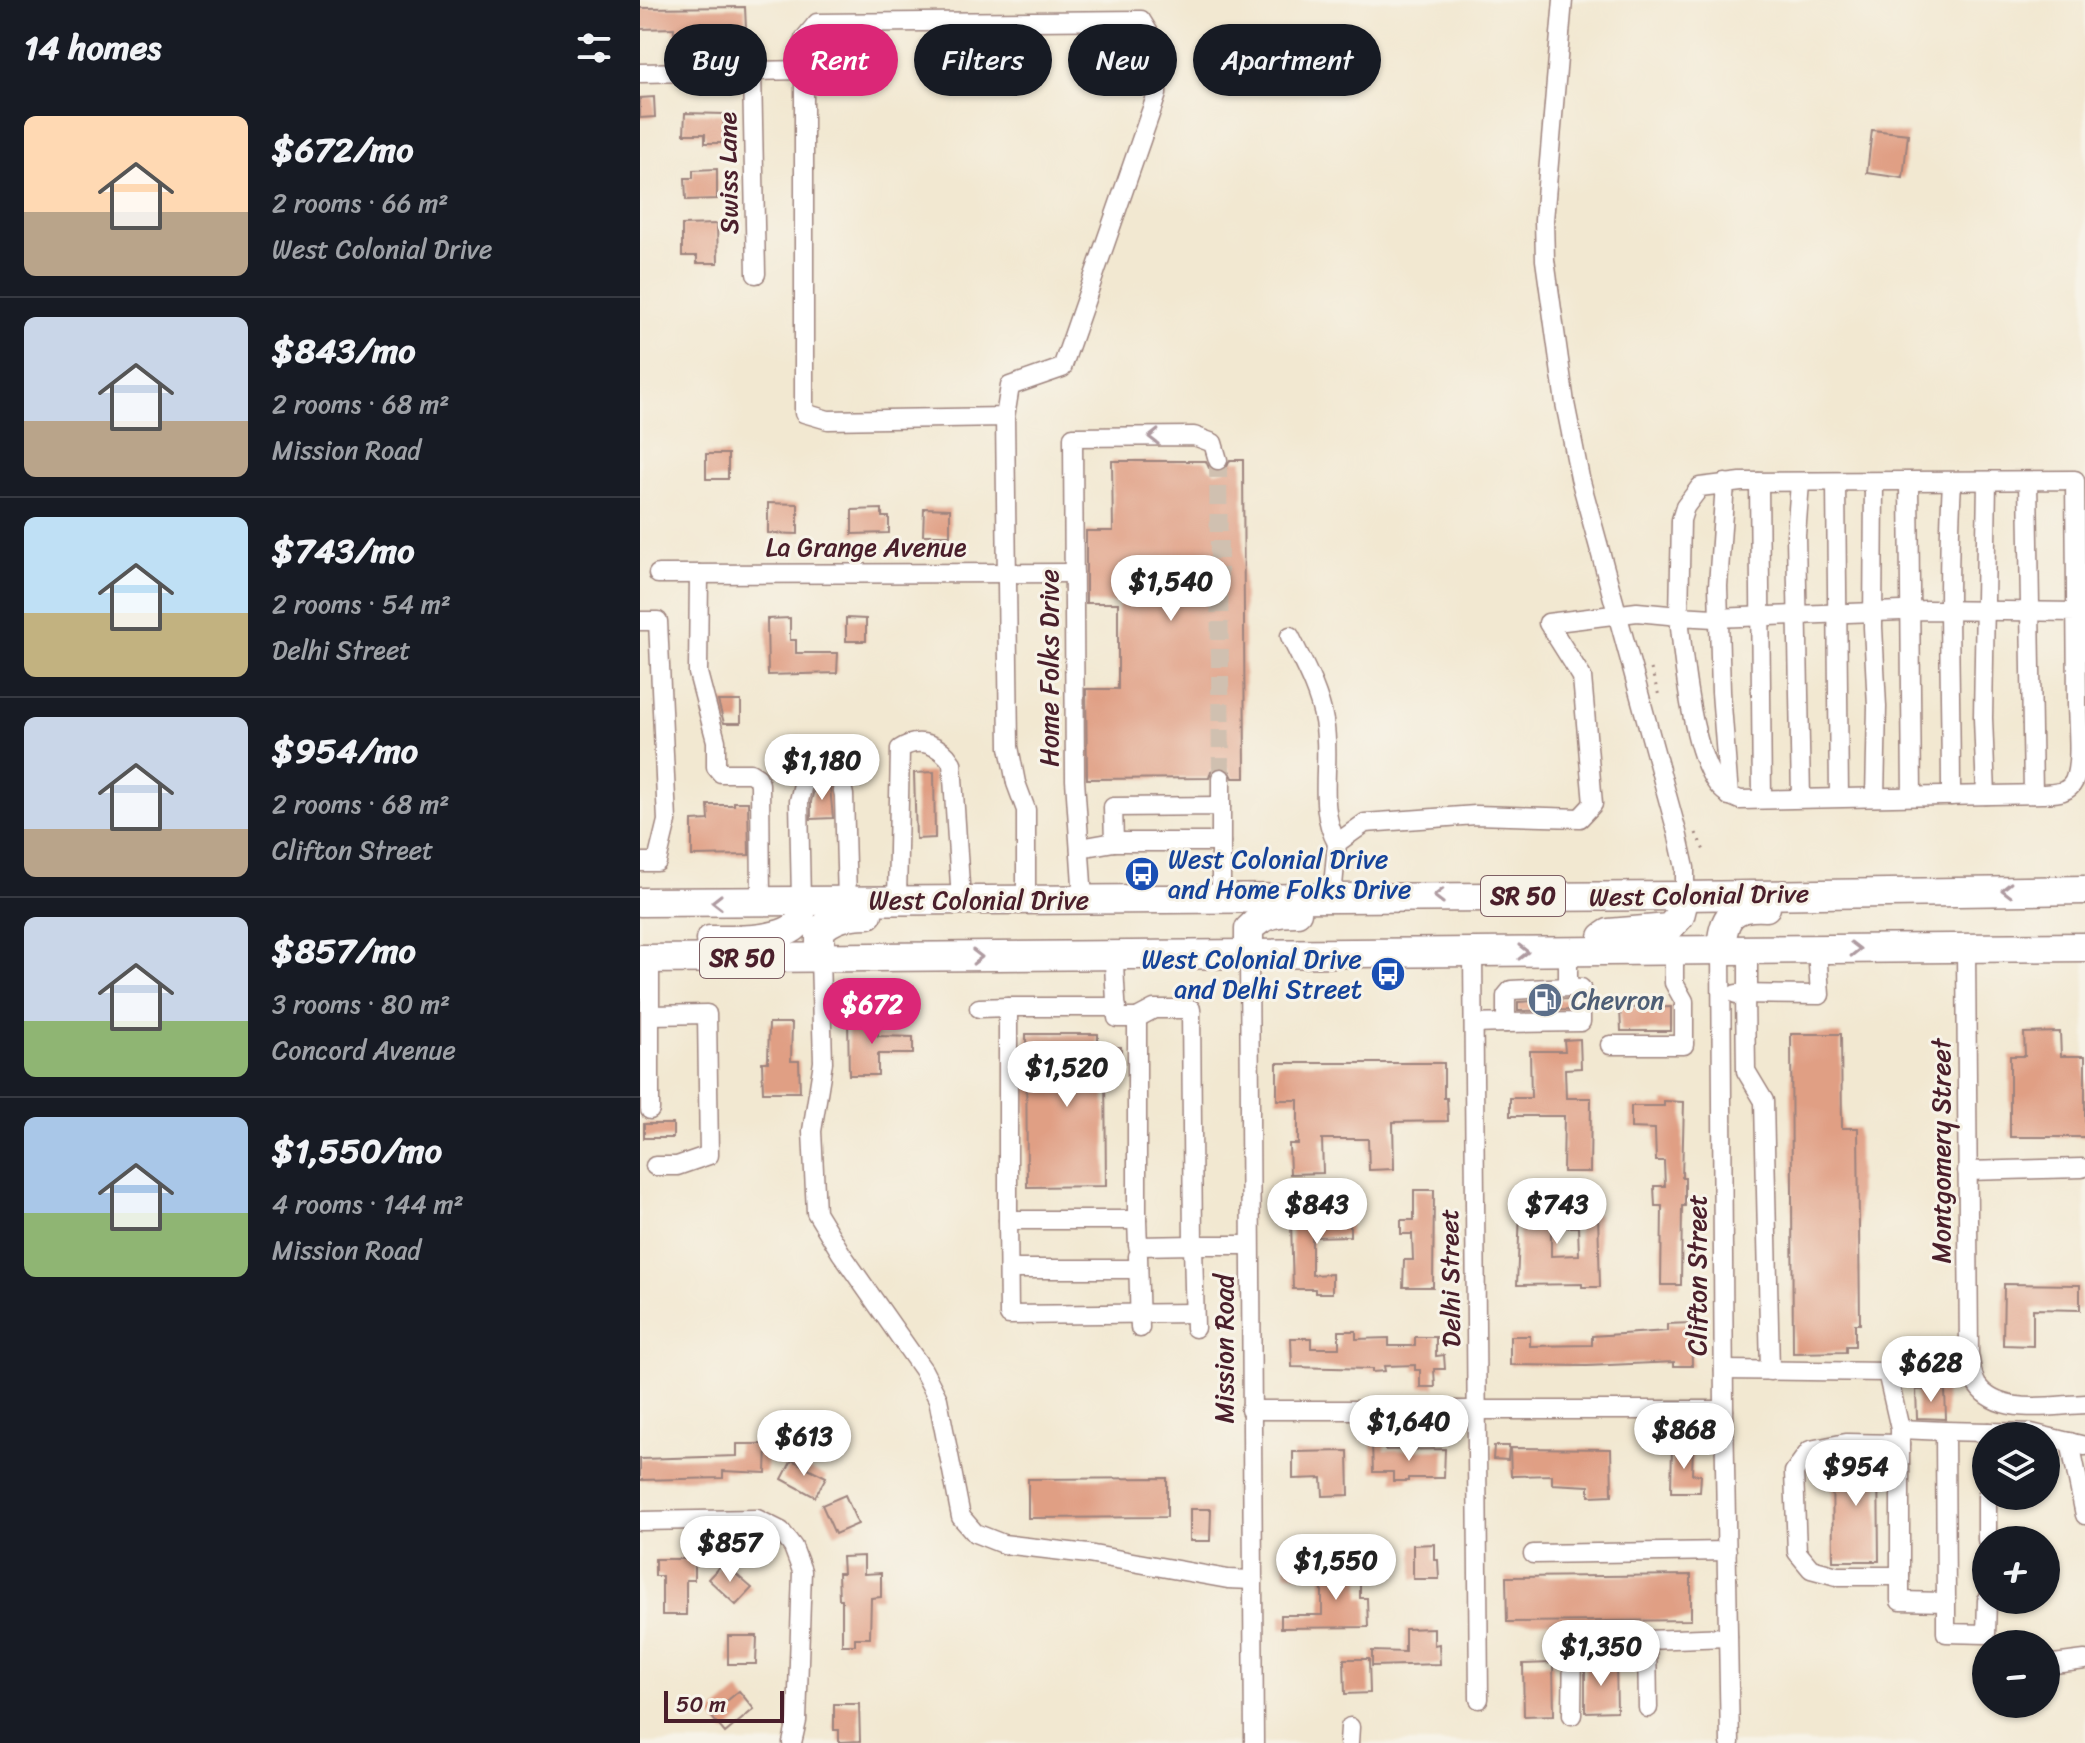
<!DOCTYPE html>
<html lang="en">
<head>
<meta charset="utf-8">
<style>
	body { margin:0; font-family:Sriracha,sans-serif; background:#242831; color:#f1f3f6; height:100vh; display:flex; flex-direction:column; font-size:30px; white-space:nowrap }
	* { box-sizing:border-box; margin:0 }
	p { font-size:26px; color:#9ea1a6 }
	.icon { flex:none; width:44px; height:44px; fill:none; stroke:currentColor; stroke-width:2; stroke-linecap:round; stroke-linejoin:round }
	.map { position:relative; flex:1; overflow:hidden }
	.sheet { display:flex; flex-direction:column; background:#171b24; width:640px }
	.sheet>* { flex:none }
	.banner { position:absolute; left:24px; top:24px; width:760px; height:72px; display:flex; gap:16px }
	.controls { position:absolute; left:1332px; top:1422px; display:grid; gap:16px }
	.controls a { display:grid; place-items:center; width:88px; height:88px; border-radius:50%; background:#171b24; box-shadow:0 2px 6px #0004; font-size:40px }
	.scale { position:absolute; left:24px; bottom:20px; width:120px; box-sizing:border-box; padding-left:8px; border:4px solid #4a1f2b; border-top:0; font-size:22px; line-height:28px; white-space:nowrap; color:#4a1f2b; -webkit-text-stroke:6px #f7f3e8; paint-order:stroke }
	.price { position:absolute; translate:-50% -68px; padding:0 18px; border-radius:28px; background:#fff; color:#222; font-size:26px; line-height:52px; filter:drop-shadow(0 2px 4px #0008) }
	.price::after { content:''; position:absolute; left:50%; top:48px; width:24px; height:18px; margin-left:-12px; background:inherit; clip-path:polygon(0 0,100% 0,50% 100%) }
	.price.active { background:#db2777; color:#fff }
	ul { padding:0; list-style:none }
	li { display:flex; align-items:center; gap:24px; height:200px; padding:0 24px }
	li+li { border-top:2px solid #363941 }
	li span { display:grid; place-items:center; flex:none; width:224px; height:160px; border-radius:12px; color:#555 }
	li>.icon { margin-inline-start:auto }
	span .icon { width:96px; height:96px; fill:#fffc; stroke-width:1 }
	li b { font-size:34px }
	h2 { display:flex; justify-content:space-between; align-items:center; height:96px; padding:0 24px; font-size:34px }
	.tag { padding:0 28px; border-radius:36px; background:#171b24; box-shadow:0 2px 6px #0004; font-size:28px; line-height:72px }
	.tag.active { background:#db2777; color:#fff }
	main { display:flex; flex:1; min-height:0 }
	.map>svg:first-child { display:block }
	.building { fill:#e09f84; fill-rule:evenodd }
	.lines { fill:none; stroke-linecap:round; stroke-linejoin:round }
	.minor-tunnel { stroke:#d0c0b0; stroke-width:18; stroke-dasharray:18 9; stroke-linecap:butt }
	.minor-casing { stroke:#9e847e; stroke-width:21 }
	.highway-casing { stroke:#9e847e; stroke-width:31 }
	.path { stroke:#9e847e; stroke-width:3; stroke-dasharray:2 6; stroke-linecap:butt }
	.minor { stroke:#fff; stroke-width:18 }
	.highway { stroke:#fff; stroke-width:28 }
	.oneway { stroke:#ae9aa0 }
	.labels { text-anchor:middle; stroke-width:6; stroke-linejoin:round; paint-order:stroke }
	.shield { fill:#f7f3e8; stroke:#7e5f64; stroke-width:2 }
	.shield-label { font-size:24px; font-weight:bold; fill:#4a1f2b }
	.street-label { font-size:26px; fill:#4a1f2b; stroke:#f7f3e8 }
	.transit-label { font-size:26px; fill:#164399; stroke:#f7f3e8; text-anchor:start }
	.service-label { font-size:26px; fill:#4e5e75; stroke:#f7f3e8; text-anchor:start }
</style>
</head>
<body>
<main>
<section class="sheet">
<h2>14 homes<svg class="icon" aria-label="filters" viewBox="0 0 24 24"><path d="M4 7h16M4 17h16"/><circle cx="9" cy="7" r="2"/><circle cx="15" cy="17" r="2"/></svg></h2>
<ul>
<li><span style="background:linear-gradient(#ffd9b3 60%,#b9a48a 0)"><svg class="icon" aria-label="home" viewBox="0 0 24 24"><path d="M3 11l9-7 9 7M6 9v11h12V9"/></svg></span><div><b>$672/mo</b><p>2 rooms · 66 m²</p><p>West Colonial Drive</p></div></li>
<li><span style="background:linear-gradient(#c9d6e8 65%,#b9a48a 0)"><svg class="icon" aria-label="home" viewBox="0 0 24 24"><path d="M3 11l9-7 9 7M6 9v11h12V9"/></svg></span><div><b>$843/mo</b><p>2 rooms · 68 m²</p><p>Mission Road</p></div></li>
<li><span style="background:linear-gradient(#bfe0f5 60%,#c2b280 0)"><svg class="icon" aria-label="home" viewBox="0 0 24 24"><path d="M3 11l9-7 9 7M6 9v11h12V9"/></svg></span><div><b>$743/mo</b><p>2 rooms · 54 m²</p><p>Delhi Street</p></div></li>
<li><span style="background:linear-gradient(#c9d6e8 70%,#b9a48a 0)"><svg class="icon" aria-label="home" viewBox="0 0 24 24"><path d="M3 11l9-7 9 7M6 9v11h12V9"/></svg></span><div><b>$954/mo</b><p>2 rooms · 68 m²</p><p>Clifton Street</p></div></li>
<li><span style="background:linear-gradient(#c9d6e8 65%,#8fb573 0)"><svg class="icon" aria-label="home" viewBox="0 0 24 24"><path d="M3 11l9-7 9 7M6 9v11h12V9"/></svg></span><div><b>$857/mo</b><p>3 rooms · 80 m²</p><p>Concord Avenue</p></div></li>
<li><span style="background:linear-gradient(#a9c7e8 60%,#8fb573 0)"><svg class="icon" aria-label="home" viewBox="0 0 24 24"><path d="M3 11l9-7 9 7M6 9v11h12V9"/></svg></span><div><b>$1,550/mo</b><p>4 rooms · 144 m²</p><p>Mission Road</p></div></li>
</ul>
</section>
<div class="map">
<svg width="1445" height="1743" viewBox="0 0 1445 1743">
	<rect width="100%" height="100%" fill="#f7f3e8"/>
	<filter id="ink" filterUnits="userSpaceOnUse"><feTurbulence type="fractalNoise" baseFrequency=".0125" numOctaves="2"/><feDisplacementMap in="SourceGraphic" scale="16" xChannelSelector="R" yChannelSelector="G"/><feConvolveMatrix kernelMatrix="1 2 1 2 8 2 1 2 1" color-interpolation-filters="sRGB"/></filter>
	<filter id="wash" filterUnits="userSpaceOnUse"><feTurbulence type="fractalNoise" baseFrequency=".006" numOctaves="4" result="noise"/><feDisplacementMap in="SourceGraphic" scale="32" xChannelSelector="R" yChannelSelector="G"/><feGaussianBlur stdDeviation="1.8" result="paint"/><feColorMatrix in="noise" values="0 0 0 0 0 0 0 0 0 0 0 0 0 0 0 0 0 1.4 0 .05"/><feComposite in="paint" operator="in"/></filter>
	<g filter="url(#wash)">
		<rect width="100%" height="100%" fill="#f2e8d1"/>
		<g id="blocks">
			<g class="building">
				<polygon points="105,7 106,29 55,29 56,33 34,33 34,28 0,29 0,8"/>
				<polygon points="14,97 15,117 0,118 0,98"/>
				<polygon points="45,113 84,114 83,143 65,143 65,134 44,134"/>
				<polygon points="1232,130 1268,134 1263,178 1227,173"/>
				<polygon points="77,169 77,199 46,200 45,178 53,178 53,170"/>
				<polygon points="77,224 78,263 57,263 57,256 42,256 42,225"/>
				<rect x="66" y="454" width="22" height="25"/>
				<polygon points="590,460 603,460 605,778 593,778 588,768 580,766 571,771 569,778 447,779 446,689 478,689 478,603 446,603 446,531 473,531 472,461 566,461 569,468 576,472 586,469"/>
				<polygon points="128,503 158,504 158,534 128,533"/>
				<polygon points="284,508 310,509 310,535 283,535"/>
				<polygon points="242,509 242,517 249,517 249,533 212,534 212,510"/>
				<polygon points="150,618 150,640 156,640 156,653 198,653 197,673 128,675 127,619"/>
				<polygon points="206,618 226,619 226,641 206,641"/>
				<polygon points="78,701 101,701 101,723 84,723"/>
				<polygon points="140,759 159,759 159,762 153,773 141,773"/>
				<polygon points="294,772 295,838 276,839 274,773"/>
				<polygon points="176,781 187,782 190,787 193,818 171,819 171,802"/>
				<polygon points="94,802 108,802 109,855 52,856 52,821 69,820 68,805 94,805"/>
				<polygon points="929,999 929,1010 878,1011 878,1002"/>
				<polygon points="1031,1007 1031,1031 981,1031 980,1008"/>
				<polygon points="208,1019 238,1019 238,1036 273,1037 273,1054 238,1054 238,1075 209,1075"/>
				<polygon points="129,1023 152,1023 151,1061 159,1061 160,1092 123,1092 122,1062 128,1062"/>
				<polygon points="1420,1032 1421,1056 1445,1056 1445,1137 1370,1137 1370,1056 1385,1056 1384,1033"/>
				<polygon points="386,1034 458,1034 458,1047 481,1047 481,1066 465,1066 466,1186 387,1187"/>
				<polygon points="1151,1034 1201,1034 1202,1128 1218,1128 1220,1324 1215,1324 1215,1346 1206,1346 1206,1352 1153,1353"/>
				<polygon points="940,1039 941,1068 925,1069 926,1098 951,1098 950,1172 923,1172 924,1116 870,1116 870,1098 891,1098 890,1051 925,1051 924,1040"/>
				<polygon points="637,1063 804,1063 804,1098 807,1098 808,1121 753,1122 754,1169 729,1170 728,1139 682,1139 683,1173 650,1174 649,1144 658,1144 658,1100 637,1100"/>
				<polygon points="1024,1101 1044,1102 1042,1178 1045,1178 1045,1206 1042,1206 1041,1285 1021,1285 1022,1206 1015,1206 1014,1186 1025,1186 1024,1161 1016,1161 1015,1129 991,1128 991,1106 1024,1106"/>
				<rect x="4" y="1124" width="29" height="14"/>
				<path d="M 881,1188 L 900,1188 L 900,1216 L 958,1214 L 960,1287 L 942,1287 L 942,1284 L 877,1285 ZM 911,1227 L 938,1227 L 939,1255 L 911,1256 Z"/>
				<polygon points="774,1190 794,1190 793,1287 763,1287 764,1260 773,1260 772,1234 761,1234 761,1220 774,1220"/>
				<polygon points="694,1197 710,1197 710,1236 672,1237 672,1275 692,1274 692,1293 675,1293 675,1289 653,1289 651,1222 694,1221"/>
				<polygon points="1364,1284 1440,1285 1440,1310 1393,1309 1393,1346 1363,1345"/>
				<polygon points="1051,1323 1052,1366 1034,1366 1034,1362 947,1366 870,1365 870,1336 890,1336 890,1346 952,1345 952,1336 1027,1331 1027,1324"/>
				<polygon points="699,1331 716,1331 716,1339 749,1338 749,1346 775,1346 775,1337 796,1337 796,1356 804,1355 805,1369 794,1369 795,1387 780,1387 780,1370 775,1370 775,1365 744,1366 745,1371 732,1372 732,1369 652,1367 651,1338 671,1338 671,1348 699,1348"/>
				<polygon points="1305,1389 1306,1419 1277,1418 1276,1390"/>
				<polygon points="745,1442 745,1450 805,1449 804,1478 768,1478 768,1481 753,1481 753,1472 733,1472 732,1443"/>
				<polygon points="97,1444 127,1444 126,1473 83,1471 83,1478 0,1480 0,1459 97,1456"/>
				<polygon points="1032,1445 1053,1446 1052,1474 1061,1475 1060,1492 1031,1492"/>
				<polygon points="854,1446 869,1446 868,1460 853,1459"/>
				<polygon points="870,1448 971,1449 972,1495 949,1496 949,1486 912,1484 912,1475 871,1476"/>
				<polygon points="708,1451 709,1495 683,1496 682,1478 653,1479 653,1452"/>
				<polygon points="1207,1455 1238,1456 1239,1561 1193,1561 1192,1458"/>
				<polygon points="152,1460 186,1477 175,1497 142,1479"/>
				<polygon points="527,1478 527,1517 388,1518 388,1479"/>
				<polygon points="205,1495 218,1524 195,1534 182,1505"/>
				<polygon points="550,1509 571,1509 570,1541 550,1541"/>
				<polygon points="794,1544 794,1560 798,1560 799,1579 773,1579 773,1545"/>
				<polygon points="645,1555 666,1555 665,1575 645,1574"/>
				<polygon points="224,1556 224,1574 241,1573 241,1597 231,1598 230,1638 215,1638 215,1645 202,1645 202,1599 199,1599 198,1573 203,1573 202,1557"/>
				<polygon points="15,1559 54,1559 54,1580 46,1580 46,1615 22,1615 22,1576 15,1576"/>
				<polygon points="83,1563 112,1588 96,1605 68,1579"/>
				<polygon points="682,1565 720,1565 720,1598 727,1598 728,1627 641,1628 641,1615 682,1615"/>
				<polygon points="1051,1575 1051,1620 867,1622 866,1577"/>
				<polygon points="794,1628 794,1645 799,1644 800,1664 732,1666 732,1651 765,1652 765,1629"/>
				<polygon points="88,1636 117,1636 116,1664 88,1664"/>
				<polygon points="704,1659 729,1659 730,1693 705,1694"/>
				<polygon points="913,1663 914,1715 884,1716 883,1664"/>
				<polygon points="945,1664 976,1664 977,1711 945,1712"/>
				<polygon points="99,1691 114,1709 85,1733 70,1715"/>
				<polygon points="194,1704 219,1704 220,1741 199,1742 199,1730 194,1730"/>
			</g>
		</g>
	</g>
	<g filter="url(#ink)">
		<use href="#blocks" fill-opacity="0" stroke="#9e847e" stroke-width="2"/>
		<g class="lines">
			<polyline class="minor-tunnel" points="578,460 581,778"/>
			<g class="minor-casing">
				<g id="minor">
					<polyline points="923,0 904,220 905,260 925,403 940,478 1037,832 1045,868 1045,896"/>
					<polyline points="112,72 116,274"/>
					<polyline points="0,73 164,70"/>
					<polyline points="365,417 188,420 164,413 164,39 177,23 501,20 517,46 517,94 422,368 370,386 365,417 369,747 376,783 386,810 386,899"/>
					<polyline points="1388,481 1393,794"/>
					<polyline points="1119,482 1122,799"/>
					<polyline points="1085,483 1078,586 1081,692 1089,796"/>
					<polyline points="1160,483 1156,535 1161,798"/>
					<polyline points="1196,483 1199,797"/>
					<polyline points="1234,483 1233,627 1237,707 1235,797"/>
					<polyline points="1269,483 1272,796"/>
					<polyline points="18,574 434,573"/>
					<polyline points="59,574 58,673 76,741 76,767 81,773 110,773 118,778 120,784 121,901"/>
					<polyline points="0,621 18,621 27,821 17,862 0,862"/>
					<path d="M 650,636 C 663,663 679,691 684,721 C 692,761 676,806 697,843"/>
					<polyline points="581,778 581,806"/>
					<polyline points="1346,795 1343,718 1347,482"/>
					<path d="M 1311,796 C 1311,691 1306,587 1312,482"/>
					<polyline points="474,842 473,807 581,806 581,842"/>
					<polyline points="440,848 474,842 581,842 581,898"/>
					<path d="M 692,897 L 697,843 L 725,823 L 836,815 L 940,818 L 953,804 L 942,677 L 908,623 L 997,612 L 1039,616 C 1043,659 1051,739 1072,776 C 1079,789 1087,795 1100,800 L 1402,794 C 1414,793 1428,794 1434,781 C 1442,762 1437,723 1437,702 C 1436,628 1436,554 1435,480 L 1101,482 L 1060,487 L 1045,507 L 1041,520 L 1039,616 L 1074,618 L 1288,610 L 1436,612"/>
					<polyline points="443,899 435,780 433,437 554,436 573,443 578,460"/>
					<path d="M 257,900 L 260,749 C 279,736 301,745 312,763 L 321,900"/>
					<polyline points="161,901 159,801 166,772 176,768 194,771 201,782 204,795 207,901"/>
					<path d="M 1326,948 L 1329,1354 C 1331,1363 1332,1377 1337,1385 C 1359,1417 1413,1405 1445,1404"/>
					<polyline points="1081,950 1084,1410 1090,1743"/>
					<polyline points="833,952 839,1699"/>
					<polyline points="609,954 614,1743"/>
					<path d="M 474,955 C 474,976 476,997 477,1018 L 497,1018 L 497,1220 L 368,1220 L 368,1007 L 477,1007"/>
					<polyline points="180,958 183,1062 172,1131 176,1212 201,1253 283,1370 298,1399 321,1517 335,1533 363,1544 448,1554 588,1579 612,1580"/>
					<polyline points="10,959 10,1110"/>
					<polyline points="1096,994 1180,995 1177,949"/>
					<polyline points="1105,994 1106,1071 1124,1101 1130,1371"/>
					<polyline points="1108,994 1108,950"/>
					<polyline points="339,1008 368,1007"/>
					<polyline points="10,1015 67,1014 69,1155 37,1166 15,1166"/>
					<polyline points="497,1018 514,1009 551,1009 553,1245 610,1245"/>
					<polyline points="866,1023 941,1022 941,988 928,987"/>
					<polyline points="834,1024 866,1023 866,996 871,990 928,987 928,952"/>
					<polyline points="970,1045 1044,1045 1044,1001 1034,983 1034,950"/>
					<polyline points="1327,1171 1442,1168"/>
					<polyline points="368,1220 369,1315 554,1313"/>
					<polyline points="497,1220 498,1246 553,1245 555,1328"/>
					<polyline points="498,1256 500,1328"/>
					<polyline points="369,1269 498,1269"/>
					<polyline points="1084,1370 1247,1372 1260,1429 1260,1601 1306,1602 1305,1431 1260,1429"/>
					<polyline points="610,1410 1084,1410"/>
					<polyline points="1305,1431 1348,1432 1348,1436"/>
					<polyline points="1348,1432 1391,1433 1445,1446"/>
					<polyline points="1430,1442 1445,1515"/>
					<polyline points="1260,1444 1206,1443 1170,1450 1154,1472 1157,1552 1171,1569 1197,1576 1260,1576"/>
					<polyline points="0,1521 117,1519 141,1531 153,1547 162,1571 157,1721 152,1743"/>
					<polyline points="1347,1540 1347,1496"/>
					<polyline points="893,1554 1087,1551"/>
					<polyline points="1306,1602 1306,1633 1346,1634 1347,1600"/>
					<polyline points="1406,1665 1445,1660"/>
					<polyline points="1008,1708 1007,1640 1088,1637"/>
					<polyline points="932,1715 933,1642 1007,1640"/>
					<polyline points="709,1743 710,1727"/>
				</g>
			</g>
			<g class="highway-casing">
				<g id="highway">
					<polyline points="0,902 1045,896 1445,890"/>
					<polyline points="963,937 969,933 1029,928 1040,916 1045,896"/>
					<path d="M 70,940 C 90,940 151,942 160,920 C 162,915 161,907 161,901"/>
					<path d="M 1081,950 C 1083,917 1091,905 1126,907"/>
					<path d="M 609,954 L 609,929 C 623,914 637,912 657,912"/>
					<path d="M 180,958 L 180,931 C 191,918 210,914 228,914"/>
					<polyline points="0,959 1445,947"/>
				</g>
			</g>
			<g class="path">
				<polyline points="1011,669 1019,696"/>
				<polyline points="1056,833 1065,853"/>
			</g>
			<use href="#minor" class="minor"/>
			<use href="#highway" class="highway"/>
		</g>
		<defs><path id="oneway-chevron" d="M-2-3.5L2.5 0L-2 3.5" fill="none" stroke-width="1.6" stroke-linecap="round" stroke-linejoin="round" transform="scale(2)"/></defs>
		<g class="oneway">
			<use href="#oneway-chevron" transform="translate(514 437) rotate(179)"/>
			<use href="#oneway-chevron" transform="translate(1367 890) rotate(179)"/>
			<use href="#oneway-chevron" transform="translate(799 896) rotate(179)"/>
			<use href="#oneway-chevron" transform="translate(77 902) rotate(180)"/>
			<use href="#oneway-chevron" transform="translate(1215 949) rotate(-1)"/>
			<use href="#oneway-chevron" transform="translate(883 952)"/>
			<use href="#oneway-chevron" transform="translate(337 957) rotate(-1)"/>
		</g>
	</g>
	<defs>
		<g id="bus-disc" transform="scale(1.8)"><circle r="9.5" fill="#1a4fb4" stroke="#f7f3e8"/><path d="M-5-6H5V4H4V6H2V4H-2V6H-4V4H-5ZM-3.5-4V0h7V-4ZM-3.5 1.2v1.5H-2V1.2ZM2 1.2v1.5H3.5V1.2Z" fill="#fff"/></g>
		<g id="fuel-disc" transform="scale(1.8)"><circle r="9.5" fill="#5c6f8a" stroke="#f7f3e8"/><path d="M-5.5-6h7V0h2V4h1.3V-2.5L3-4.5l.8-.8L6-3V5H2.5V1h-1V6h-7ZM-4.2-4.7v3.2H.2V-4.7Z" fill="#fff"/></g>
	</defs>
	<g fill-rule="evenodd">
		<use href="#bus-disc" x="502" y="874"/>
		<use href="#bus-disc" x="748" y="974"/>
		<use href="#fuel-disc" x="905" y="1000"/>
	</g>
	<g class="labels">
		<g class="shield">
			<rect x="841" y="876" width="84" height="40" rx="6"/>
			<rect x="60" y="938" width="84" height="40" rx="6"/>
		</g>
		<g class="shield-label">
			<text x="883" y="904">SR 50</text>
			<text x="102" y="966">SR 50</text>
		</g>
		<g class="street-label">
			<text transform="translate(88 173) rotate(-91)" y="9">Swiss Lane</text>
			<text x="226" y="556">La Grange Avenue</text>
			<text transform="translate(409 668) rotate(-90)" y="9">Home Folks Drive</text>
			<text transform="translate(1059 895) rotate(-1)" y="9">West Colonial Drive</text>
			<text x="339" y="909">West Colonial Drive</text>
			<text transform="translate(1301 1151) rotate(-90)" y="9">Montgomery Street</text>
			<text transform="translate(1057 1275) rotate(-90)" y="9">Clifton Street</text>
			<text transform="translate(810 1278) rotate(-91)" y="9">Delhi Street</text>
			<text transform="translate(584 1349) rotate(-90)" y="9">Mission Road</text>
		</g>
		<g class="transit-label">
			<text x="528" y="868">West Colonial Drive<tspan x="528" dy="30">and Home Folks Drive</tspan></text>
			<text x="722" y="968" text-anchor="end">West Colonial Drive<tspan x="722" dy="30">and Delhi Street</tspan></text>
		</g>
		<g class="service-label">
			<text x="931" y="1009">Chevron</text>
		</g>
	</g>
</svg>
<div class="controls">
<a><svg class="icon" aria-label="layers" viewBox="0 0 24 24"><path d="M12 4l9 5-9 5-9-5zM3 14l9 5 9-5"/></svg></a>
<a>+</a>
<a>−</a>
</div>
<div class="scale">50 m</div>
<b class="price" style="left:531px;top:623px">$1,540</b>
<b class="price" style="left:182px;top:802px">$1,180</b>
<b class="price active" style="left:232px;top:1046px">$672</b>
<b class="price" style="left:427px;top:1109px">$1,520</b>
<b class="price" style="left:677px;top:1246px">$843</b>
<b class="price" style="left:917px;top:1246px">$743</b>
<b class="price" style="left:1291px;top:1404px">$628</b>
<b class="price" style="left:769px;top:1463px">$1,640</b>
<b class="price" style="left:1044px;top:1471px">$868</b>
<b class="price" style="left:164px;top:1478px">$613</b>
<b class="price" style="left:1216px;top:1508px">$954</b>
<b class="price" style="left:90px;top:1584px">$857</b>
<b class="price" style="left:696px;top:1602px">$1,550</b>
<b class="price" style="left:961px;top:1688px">$1,350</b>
<div class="banner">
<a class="tag">Buy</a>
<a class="tag active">Rent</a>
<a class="tag">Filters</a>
<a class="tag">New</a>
<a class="tag">Apartment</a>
</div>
</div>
</main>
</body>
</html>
